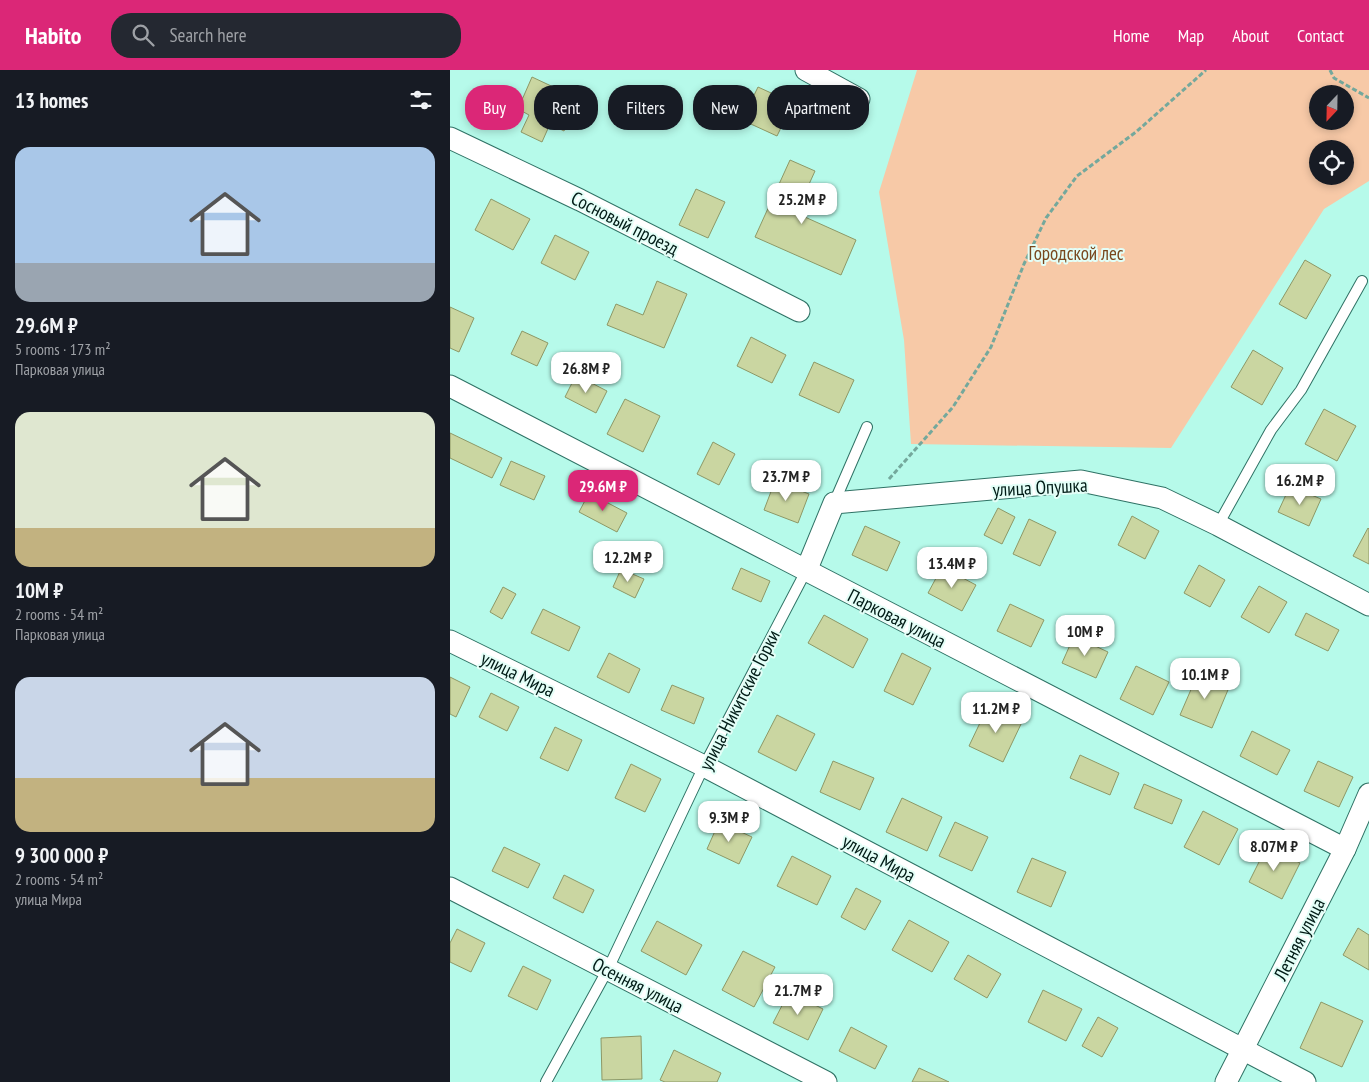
<!DOCTYPE html>
<html lang="en">
<head>
<meta charset="utf-8">
<style>
	body { margin:0; font-family:"PT Sans Narrow",sans-serif; background:#242831; color:#f1f3f6; height:100vh; display:flex; flex-direction:column; font-size:19px; white-space:nowrap }
	* { box-sizing:border-box; margin:0 }
	p { font-size:16px; color:#9ea1a6 }
	.icon { flex:none; width:28px; height:28px; fill:none; stroke:currentColor; stroke-width:2; stroke-linecap:round; stroke-linejoin:round }
	.map { position:relative; flex:1; overflow:hidden }
	.side { display:flex; flex-direction:column; background:#171b24; width:450px }
	.side>* { flex:none }
	.hud { position:absolute; left:15px; top:15px; width:475px; height:45px; display:flex; gap:10px }
	.needle { width:32px; rotate:202deg }
	.buttons { position:absolute; left:859px; top:15px; display:grid; gap:10px }
	.buttons a { display:grid; place-items:center; width:45px; height:45px; border-radius:50%; background:#171b24; box-shadow:0 2px 8px #0003; font-size:25px }
	.price { position:absolute; translate:-50% -42px; padding:0 11px; border-radius:10px; background:#fff; color:#222; font-size:16px; line-height:32px; filter:drop-shadow(0 1px 2px #0008) }
	.price::after { content:''; position:absolute; left:50%; top:30px; width:15px; height:11px; margin-left:-8px; background:inherit; clip-path:polygon(0 0,100% 0,50% 100%) }
	.price.active { background:#db2777; color:#fff }
	ul { padding:0; list-style:none }
	li { display:grid; align-content:center; gap:10px; height:265px; padding:0 15px }
	li span { display:grid; place-items:center; height:155px; border-radius:15px; color:#555 }
	li>.icon { margin-inline-start:auto }
	span .icon { width:90px; height:90px; fill:#fffc; stroke-width:1 }
	li b { font-size:21px }
	h2 { display:flex; justify-content:space-between; align-items:center; height:60px; padding:0 15px; font-size:21px }
	.pill { padding:0 18px; border-radius:20px; background:#171b24; box-shadow:0 2px 8px #0003; font-size:18px; line-height:45px }
	.pill.active { background:#db2777; color:#fff }
	header { display:flex; align-items:center; gap:30px; box-sizing:border-box; height:70px; padding:0 25px; background:#db2777; color:#fff }
	header strong { font-size:24px }
	nav { display:flex; gap:28px; margin-inline-start:auto; font-size:18px }
	.search { width:350px; height:45px; background:#242831; display:flex; align-items:center; gap:12px; box-sizing:border-box; padding:0 18px; border-radius:20px; color:#9ea1a6; font-size:19px }
	main { display:flex; flex:1; min-height:0 }
	.map>svg:first-child { display:block }
	.green { fill:#f7c9a7; fill-rule:evenodd }
	.building { fill:#cad6a1; stroke:#8d9866 }
	.lines { fill:none; stroke-linecap:round; stroke-linejoin:round }
	.service-casing { stroke:#2f7265; stroke-width:12 }
	.minor-casing { stroke:#2f7265; stroke-width:23 }
	.path { stroke:#74a89c; stroke-width:3; stroke-dasharray:5 2.5; stroke-linecap:butt }
	.service { stroke:#fff; stroke-width:10 }
	.minor { stroke:#fff; stroke-width:21 }
	.labels { text-anchor:middle; stroke-width:4; stroke-linejoin:round; paint-order:stroke }
	.street-label { font-size:19px; fill:#011b16; stroke:#e3fef7 }
	.park-label { font-size:19px; fill:#78471d; stroke:#e3fef7 }
</style>
</head>
<body>
<header>
<strong>Habito</strong>
<div class="search"><svg class="icon" aria-label="search" viewBox="0 0 24 24"><circle cx="10" cy="10" r="6"/><path d="M15 15l6 6"/></svg>Search here</div>
<nav><a>Home</a><a>Map</a><a>About</a><a>Contact</a></nav>
</header>
<main>
<section class="side">
<h2>13 homes<svg class="icon" aria-label="filters" viewBox="0 0 24 24"><path d="M4 7h16M4 17h16"/><circle cx="9" cy="7" r="2"/><circle cx="15" cy="17" r="2"/></svg></h2>
<ul>
<li><span style="background:linear-gradient(#a9c7e8 75%,#9aa5b1 0)"><svg class="icon" aria-label="home" viewBox="0 0 24 24"><path d="M3 11l9-7 9 7M6 9v11h12V9"/></svg></span><div><b>29.6M ₽</b><p>5 rooms · 173 m²</p><p>Парковая улица</p></div></li>
<li><span style="background:linear-gradient(#dfe7d0 75%,#c2b280 0)"><svg class="icon" aria-label="home" viewBox="0 0 24 24"><path d="M3 11l9-7 9 7M6 9v11h12V9"/></svg></span><div><b>10M ₽</b><p>2 rooms · 54 m²</p><p>Парковая улица</p></div></li>
<li><span style="background:linear-gradient(#c9d6e8 65%,#c2b280 0)"><svg class="icon" aria-label="home" viewBox="0 0 24 24"><path d="M3 11l9-7 9 7M6 9v11h12V9"/></svg></span><div><b>9 300 000 ₽</b><p>2 rooms · 54 m²</p><p>улица Мира</p></div></li>
</ul>
</section>
<div class="map">
<svg width="919" height="1012" viewBox="0 0 919 1012">
	<rect width="100%" height="100%" fill="#b6faea"/>
	<path class="green" d="M 467,0 L 919,0 L 919,111 L 874,139 L 721,378 L 461,374 L 454,270 L 429,122 ZM 868,24 L 895,24 L 895,51 L 868,51 ZM 868,79 L 895,79 L 895,106 L 868,106 Z"/>
	<g class="building">
		<polygon points="82,7 129,29 114,61 100,54 92,72 71,62 79,45 68,39"/>
		<polygon points="308,17 343,33 327,66 292,50"/>
		<polygon points="340,90 365,101 346,143 406,170 391,205 305,167"/>
		<polygon points="246,119 275,132 258,168 229,155"/>
		<polygon points="41,129 80,149 63,180 25,160"/>
		<polygon points="105,165 139,182 125,210 91,193"/>
		<polygon points="855,190 881,205 856,249 829,234"/>
		<polygon points="207,211 237,224 214,278 157,255 166,234 193,245"/>
		<polygon points="0,237 24,248 9,282 0,278"/>
		<polygon points="72,261 98,273 87,296 61,284"/>
		<polygon points="301,267 336,285 322,313 287,296"/>
		<polygon points="803,280 833,298 812,335 781,317"/>
		<polygon points="364,292 404,310 389,343 349,325"/>
		<polygon points="126,305 157,321 146,343 115,327"/>
		<polygon points="175,329 210,346 193,382 157,364"/>
		<polygon points="874,339 906,356 887,391 855,374"/>
		<polygon points="0,363 52,388 42,408 0,388"/>
		<polygon points="263,372 285,384 269,415 247,404"/>
		<polygon points="61,391 95,406 84,430 50,415"/>
		<polygon points="325,411 359,424 348,453 314,440"/>
		<polygon points="840,416 871,429 859,456 828,442"/>
		<polygon points="139,423 177,443 167,462 129,442"/>
		<polygon points="548,438 565,447 552,474 534,465"/>
		<polygon points="682,446 709,461 695,489 668,475"/>
		<polygon points="579,449 606,462 590,496 563,484"/>
		<polygon points="415,456 450,472 437,501 402,485"/>
		<polygon points="918,458 919,459 919,494 903,486"/>
		<polygon points="749,495 775,510 760,537 734,523"/>
		<polygon points="492,497 526,515 512,541 478,523"/>
		<polygon points="291,498 320,511 311,532 282,519"/>
		<polygon points="171,499 194,509 185,528 163,517"/>
		<polygon points="809,516 837,532 819,563 791,547"/>
		<polygon points="53,517 66,524 52,549 40,542"/>
		<polygon points="560,534 594,550 581,577 547,561"/>
		<polygon points="93,539 130,557 119,581 81,563"/>
		<polygon points="856,543 889,560 878,581 845,565"/>
		<polygon points="374,545 418,569 403,598 358,573"/>
		<polygon points="624,566 658,582 646,608 612,593"/>
		<polygon points="159,583 190,599 179,623 147,607"/>
		<polygon points="452,583 481,598 463,635 434,621"/>
		<polygon points="686,596 719,612 703,645 670,629"/>
		<polygon points="749,601 780,615 762,658 730,645"/>
		<polygon points="0,607 20,617 6,647 0,644"/>
		<polygon points="222,615 254,628 244,654 211,640"/>
		<polygon points="41,623 69,637 57,661 29,647"/>
		<polygon points="538,636 572,652 553,692 519,676"/>
		<polygon points="327,645 365,664 346,701 308,682"/>
		<polygon points="105,657 132,670 118,701 90,688"/>
		<polygon points="802,661 840,680 827,705 790,686"/>
		<polygon points="630,685 669,703 660,725 620,708"/>
		<polygon points="383,691 424,708 410,740 370,722"/>
		<polygon points="868,691 903,707 889,737 854,721"/>
		<polygon points="181,694 211,709 195,742 165,728"/>
		<polygon points="694,714 732,730 722,754 684,738"/>
		<polygon points="452,728 492,747 477,781 436,762"/>
		<polygon points="753,741 788,759 769,795 734,777"/>
		<polygon points="269,752 302,767 289,794 257,779"/>
		<polygon points="505,752 538,767 522,801 489,786"/>
		<polygon points="817,776 850,793 832,829 799,812"/>
		<polygon points="54,777 90,794 78,818 42,801"/>
		<polygon points="342,786 381,806 367,835 327,816"/>
		<polygon points="582,788 616,802 601,837 567,822"/>
		<polygon points="114,805 144,820 133,843 103,828"/>
		<polygon points="406,818 431,831 415,860 391,847"/>
		<polygon points="459,850 499,872 482,902 442,880"/>
		<polygon points="207,851 252,875 236,905 191,881"/>
		<polygon points="908,858 919,865 919,900 893,885"/>
		<polygon points="7,859 35,873 21,902 0,892 0,873"/>
		<polygon points="293,881 325,897 304,937 272,920"/>
		<polygon points="518,885 551,904 537,928 504,909"/>
		<polygon points="73,896 101,910 87,940 58,926"/>
		<polygon points="593,920 632,939 616,971 578,952"/>
		<polygon points="339,922 373,939 358,970 323,953"/>
		<polygon points="871,932 913,951 892,997 850,978"/>
		<polygon points="648,947 668,958 652,987 632,976"/>
		<polygon points="401,957 437,976 425,999 389,981"/>
		<polygon points="191,966 192,1009 152,1010 151,968"/>
		<polygon points="224,980 271,1003 267,1012 215,1012 210,1010"/>
		<polygon points="469,998 499,1012 462,1012"/>
	</g>
	<g class="lines">
		<g class="service-casing">
			<g id="service">
				<polyline points="384,433 417,357"/>
				<polyline points="768,455 821,360 851,320 912,211"/>
				<polyline points="96,1012 158,899 254,696 356,501"/>
			</g>
		</g>
		<g class="minor-casing">
			<g id="minor">
				<polyline points="356,0 409,29"/>
				<polyline points="0,68 130,130 349,241"/>
				<polyline points="0,316 895,779"/>
				<polyline points="356,501 384,433 631,411 712,428 768,455 919,535"/>
				<polyline points="0,571 254,696 855,1012"/>
				<polyline points="0,818 376,1012"/>
				<polyline points="776,1012 895,779 919,724"/>
			</g>
		</g>
		<g class="path">
			<polyline points="880,0 884,8 919,28"/>
			<polyline points="439,409 503,337 541,277 574,194 596,148 627,106 686,62 756,0"/>
		</g>
		<use href="#service" class="service"/>
		<use href="#minor" class="minor"/>
	</g>
	<g class="labels">
		<g class="street-label">
			<text transform="translate(175 153) rotate(27)" y="7">Сосновый проезд</text>
			<text transform="translate(590 417) rotate(-3)" y="7">улица Опушка</text>
			<text transform="translate(447 548) rotate(27)" y="7">Парковая улица</text>
			<text transform="translate(68 604) rotate(26)" y="7">улица Мира</text>
			<text transform="translate(289 630) rotate(-63)" y="7">улица Никитские Горки</text>
			<text transform="translate(429 788) rotate(28)" y="7">улица Мира</text>
			<text transform="translate(849 869) rotate(-63)" y="7">Летняя улица</text>
			<text transform="translate(188 915) rotate(27)" y="7">Осенняя улица</text>
		</g>
		<g class="park-label">
			<text x="626" y="190">Городской лес</text>
		</g>
	</g>
</svg>
<div class="buttons">
<a><svg class="needle" viewBox="-14 -14 28 28"><path d="M0-13l5 13h-10z" fill="#e53935"/><path d="M0 13l5-13h-10z" fill="#9ea1a6"/></svg></a>
<a><svg class="icon" aria-label="locate" viewBox="0 0 24 24"><circle cx="12" cy="12" r="6"/><path d="M12 2v4M12 18v4M2 12h4M18 12h4"/></svg></a>
</div>
<b class="price" style="left:352px;top:155px">25.2M ₽</b>
<b class="price" style="left:136px;top:324px">26.8M ₽</b>
<b class="price" style="left:336px;top:432px">23.7M ₽</b>
<b class="price" style="left:850px;top:436px">16.2M ₽</b>
<b class="price active" style="left:153px;top:442px">29.6M ₽</b>
<b class="price" style="left:178px;top:513px">12.2M ₽</b>
<b class="price" style="left:502px;top:519px">13.4M ₽</b>
<b class="price" style="left:635px;top:587px">10M ₽</b>
<b class="price" style="left:755px;top:630px">10.1M ₽</b>
<b class="price" style="left:546px;top:664px">11.2M ₽</b>
<b class="price" style="left:279px;top:773px">9.3M ₽</b>
<b class="price" style="left:824px;top:802px">8.07M ₽</b>
<b class="price" style="left:348px;top:946px">21.7M ₽</b>
<div class="hud">
<a class="pill active">Buy</a>
<a class="pill">Rent</a>
<a class="pill">Filters</a>
<a class="pill">New</a>
<a class="pill">Apartment</a>
</div>
</div>
</main>
</body>
</html>
